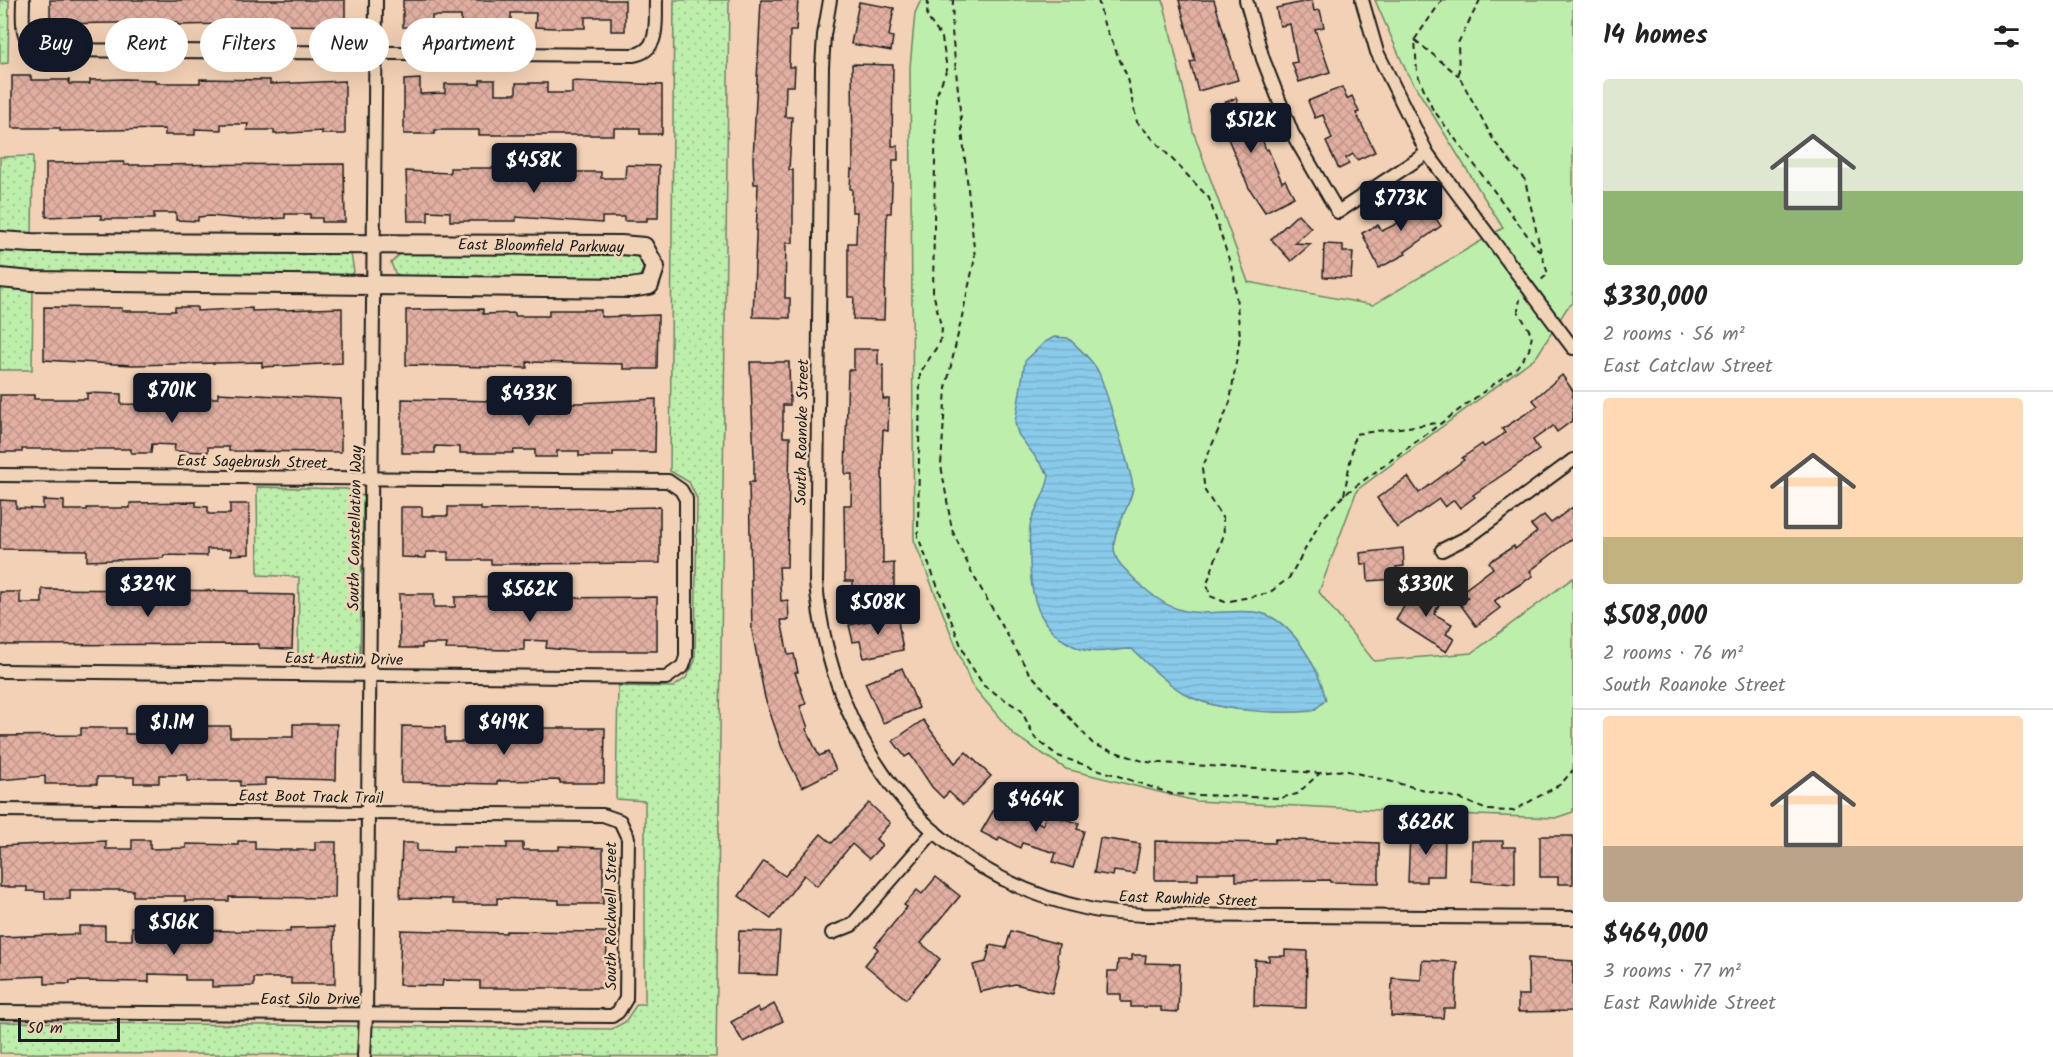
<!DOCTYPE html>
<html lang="en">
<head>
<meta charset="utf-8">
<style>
	body { margin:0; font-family:Kalam,sans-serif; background:#f6f6f6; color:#222; height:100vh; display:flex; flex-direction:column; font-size:22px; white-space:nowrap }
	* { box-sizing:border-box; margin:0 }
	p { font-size:20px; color:#767676 }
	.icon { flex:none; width:33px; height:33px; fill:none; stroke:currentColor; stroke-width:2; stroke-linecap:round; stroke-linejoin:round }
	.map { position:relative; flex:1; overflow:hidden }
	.panel { display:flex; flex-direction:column; background:#fff; width:480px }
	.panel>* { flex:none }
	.top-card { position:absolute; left:18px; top:18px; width:570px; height:54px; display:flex; gap:12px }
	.scale { position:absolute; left:18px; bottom:15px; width:102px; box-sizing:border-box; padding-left:6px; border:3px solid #1c1c1c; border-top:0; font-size:16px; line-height:21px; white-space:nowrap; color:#1c1c1c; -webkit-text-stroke:4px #f1d4b7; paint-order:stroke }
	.price { position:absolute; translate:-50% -51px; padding:0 14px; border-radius:6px; background:#111827; color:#fff; font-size:20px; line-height:39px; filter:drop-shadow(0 2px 3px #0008) }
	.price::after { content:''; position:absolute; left:50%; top:36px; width:18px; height:14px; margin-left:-9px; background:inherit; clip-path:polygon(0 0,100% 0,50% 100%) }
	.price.active { background:#222; color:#fff }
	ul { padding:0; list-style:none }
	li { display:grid; align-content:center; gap:12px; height:318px; padding:0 30px }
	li+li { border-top:2px solid #e0e0e0 }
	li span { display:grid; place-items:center; height:186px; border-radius:6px; color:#555 }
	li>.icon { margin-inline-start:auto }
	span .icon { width:108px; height:108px; fill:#fffc; stroke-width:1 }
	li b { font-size:26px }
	h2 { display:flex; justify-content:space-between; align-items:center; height:72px; padding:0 30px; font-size:26px }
	.pill { padding:0 21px; border-radius:27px; background:#fff; box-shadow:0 6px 24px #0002; font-size:21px; line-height:54px }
	.pill.active { background:#111827; color:#fff }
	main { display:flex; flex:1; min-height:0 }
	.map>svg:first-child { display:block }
	.green { fill:#beeeac; stroke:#6d8564; stroke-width:1.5 }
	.park { fill:url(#park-dots); stroke:#6d8564; stroke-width:1.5 }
	.water { fill:url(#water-rules); stroke:#5e8598; stroke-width:1.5 }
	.building { fill:url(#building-cross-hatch); stroke:#1c1c1c; stroke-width:1.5 }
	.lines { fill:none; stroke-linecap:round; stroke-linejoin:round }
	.street-casing { stroke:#1c1c1c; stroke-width:16 }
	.secondary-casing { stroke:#1c1c1c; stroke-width:22 }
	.path { stroke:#1c1c1c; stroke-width:2; stroke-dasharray:6 4.5; stroke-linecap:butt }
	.street { stroke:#f1d4b7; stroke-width:12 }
	.secondary { stroke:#f1d4b7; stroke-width:18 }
	.labels { text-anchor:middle; stroke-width:5; stroke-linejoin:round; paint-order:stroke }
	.street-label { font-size:16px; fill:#1c1c1c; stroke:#f1d4b7 }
</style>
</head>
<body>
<main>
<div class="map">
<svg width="1573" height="1057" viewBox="0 0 1573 1057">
	<defs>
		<pattern id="park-dots" width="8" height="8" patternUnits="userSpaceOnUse" patternTransform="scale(1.5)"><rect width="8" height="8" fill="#beeeac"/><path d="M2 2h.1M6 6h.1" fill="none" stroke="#a3cc93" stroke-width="1.8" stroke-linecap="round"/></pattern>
		<pattern id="water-rules" width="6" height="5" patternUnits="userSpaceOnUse" patternTransform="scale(1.5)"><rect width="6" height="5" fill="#8acbeb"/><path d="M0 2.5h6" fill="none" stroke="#76aec9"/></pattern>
		<pattern id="building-cross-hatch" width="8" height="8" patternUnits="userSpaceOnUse" patternTransform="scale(1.5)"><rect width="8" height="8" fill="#e2afa2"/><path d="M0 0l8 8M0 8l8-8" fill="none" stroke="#c1968b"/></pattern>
	</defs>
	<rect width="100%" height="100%" fill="#f3d1b6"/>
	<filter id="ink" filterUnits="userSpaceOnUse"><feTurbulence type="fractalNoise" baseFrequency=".0167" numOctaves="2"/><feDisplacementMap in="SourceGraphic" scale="12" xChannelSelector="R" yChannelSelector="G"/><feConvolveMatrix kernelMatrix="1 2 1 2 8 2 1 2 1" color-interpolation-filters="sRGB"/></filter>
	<g filter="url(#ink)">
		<polygon class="green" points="921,0 1163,0 1193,131 1248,282 1373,305 1503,228 1407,73 1375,0 1573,0 1573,303 1567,308 1537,356 1357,490 1319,592 1374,661 1472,653 1573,578 1573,812 1555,818 1477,815 1196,801 1066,769 1014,735 971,684 914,540 910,67 915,13"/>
		<g class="park">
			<polygon points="0,0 9,0 8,63 0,64"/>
			<polygon points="674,0 729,0 716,1057 0,1053 0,1022 612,1029 625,1022 637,1004 645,1004 645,801 616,799 618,686 673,687 686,678 695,661 697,499 689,482 670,471"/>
			<polygon points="33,156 32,236 0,234 0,157"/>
			<polygon points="0,246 343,252 351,254 354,272 345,278 10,273 0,271"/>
			<path d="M 401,253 L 631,255 C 648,258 646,273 633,281 L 403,277 L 395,273 L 391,263 Z"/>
			<polygon points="0,284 33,288 32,370 0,370"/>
			<polygon points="257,487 347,489 363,496 360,657 298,656 299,577 258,575"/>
		</g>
		<path class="water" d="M 1054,337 L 1068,338 C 1078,347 1091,358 1098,371 C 1103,380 1134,481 1133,488 C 1130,512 1101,542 1121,565 C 1136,581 1157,603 1178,609 C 1203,617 1230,609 1255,612 C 1291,616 1319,668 1326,700 L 1313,711 C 1278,714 1215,712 1185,694 C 1165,682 1148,665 1132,649 C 1114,649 1095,655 1078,648 C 1037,631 1029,594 1030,554 C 1030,544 1028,531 1031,522 C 1036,505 1047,493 1049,475 L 1018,434 L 1015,423 L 1025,361 L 1045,342 Z"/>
		<g class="building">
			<polygon points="50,0 345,0 345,26 274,25 274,23 178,25 178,22 50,24"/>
			<polygon points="403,0 625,0 625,31 611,31 611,17 585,17 585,28 555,28 535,27 536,13 511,13 511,27 461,29 461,16 432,16 432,28 403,27"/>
			<polygon points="761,0 798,0 796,31 790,31 789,67 795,67 794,86 786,86 785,117 792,117 789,170 793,170 793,243 786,243 785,298 790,298 790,318 753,317 758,184 754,184 753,159"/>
			<polygon points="1179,0 1214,0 1238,80 1198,91 1190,62 1195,61"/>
			<polygon points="1312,0 1314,11 1320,10 1324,27 1315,29 1330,72 1299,82 1292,63 1297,62 1290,24 1280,26 1276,8"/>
			<polygon points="859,2 894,8 889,36 893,37 891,51 851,44"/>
			<polygon points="852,64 893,65 892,146 898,146 898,160 893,160 891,213 887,213 884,320 853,319 854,297 848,297 848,243 856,243 857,212 852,212 852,189 850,189 851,169 853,170"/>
			<polygon points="12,76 31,76 31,80 69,80 69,84 90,84 90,80 125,79 155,80 155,83 200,83 200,79 270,80 270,84 345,81 345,134 322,134 322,131 274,134 274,130 247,130 248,124 221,124 221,130 195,129 195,135 165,135 165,129 60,131 60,128 12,128"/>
			<polygon points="420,79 420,94 445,93 445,84 480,84 480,80 495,80 495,94 516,94 516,83 547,83 547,93 572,93 572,81 662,85 662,134 640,134 640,128 614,128 614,135 479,135 479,130 435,130 435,134 404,134 404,80"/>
			<polygon points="1342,87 1347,99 1352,96 1359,112 1356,113 1375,152 1357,160 1353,154 1346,158 1349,164 1339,169 1326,142 1332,139 1323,115 1315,118 1308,101"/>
			<polygon points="1236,98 1240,108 1250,105 1266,150 1268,149 1282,182 1285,180 1294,197 1265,212 1249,188 1226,134 1220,136 1209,109"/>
			<polygon points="124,162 124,165 344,164 345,222 322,222 322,218 310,218 310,214 285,214 285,218 254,220 210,216 198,217 198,221 176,220 176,213 154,213 154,219 101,219 101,215 46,217 46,163"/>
			<polygon points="494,164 571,165 571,172 601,172 601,178 625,178 626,165 659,166 658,218 647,218 647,221 624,221 624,217 602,217 602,223 516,217 516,221 450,221 450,212 428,211 428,221 408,221 406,171 450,173 450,168 494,168"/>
			<polygon points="1407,197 1414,205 1422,199 1441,226 1405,252 1406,254 1379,268 1362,233 1378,225 1382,231 1402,221 1392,208"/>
			<polygon points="1298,214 1311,228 1295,243 1311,244 1291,261 1271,239"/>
			<polygon points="1324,244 1343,245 1343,252 1353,252 1351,278 1323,277"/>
			<polygon points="44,307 122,308 122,311 175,311 175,307 197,307 197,311 252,308 252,311 342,308 342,363 262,367 262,362 132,365 44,360"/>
			<polygon points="483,309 483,314 515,313 515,316 549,316 549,310 601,310 601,317 658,315 657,369 623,369 623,364 527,362 527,368 406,365 406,310"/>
			<polygon points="854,349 878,349 878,364 883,365 883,399 889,399 888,431 883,430 882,455 883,564 894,563 894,599 853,599 853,581 845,581 844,505 851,505 852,474 845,474 848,370 854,370"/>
			<polygon points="750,362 789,362 790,405 783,405 783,437 790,437 787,567 779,567 781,601 788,600 789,620 781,620 788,655 794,654 798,672 795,672 806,704 800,706 808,728 806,729 819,756 828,752 836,770 802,787 782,748 765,698 752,631 749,482 754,482 754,457"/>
			<polygon points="1562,375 1573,391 1573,420 1557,432 1553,426 1533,440 1539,450 1473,495 1475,497 1460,508 1454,500 1445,507 1439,499 1397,528 1377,498 1408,477 1419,493 1464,460 1462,458 1482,444 1484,447 1505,433 1502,429 1538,406 1533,400"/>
			<polygon points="87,393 121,394 121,404 175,405 175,397 218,398 218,393 341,399 341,452 229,451 229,447 208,447 208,452 174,451 175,445 152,444 151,453 131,453 131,449 22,449 22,452 0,452 0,395 34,395 34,399 87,399"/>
			<polygon points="402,399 578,403 656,399 655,452 613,452 613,456 579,456 579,451 557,451 557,457 535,457 535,450 514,450 513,453 460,453 460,447 435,446 435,453 402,453"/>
			<polygon points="0,500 16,501 16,508 43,509 43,500 64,501 64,510 87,510 87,508 130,508 130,503 196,502 196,506 208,507 208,514 230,514 230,504 249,504 249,554 231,555 231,549 207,549 207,556 164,555 163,558 87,561 87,550 0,549"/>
			<polygon points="401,507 422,507 422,516 448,516 448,507 481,507 481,510 660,507 660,563 491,564 491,560 448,560 448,552 426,552 426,558 401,557"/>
			<polygon points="1573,507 1573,538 1530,571 1533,576 1494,601 1500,608 1476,626 1460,604 1468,598 1463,591 1493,568 1489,562 1514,546 1515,549 1537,532 1531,525 1544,515 1551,523"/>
			<polygon points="1403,548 1404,566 1396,567 1397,579 1368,581 1367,564 1361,564 1360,553"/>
			<polygon points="1418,583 1434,592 1431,598 1440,603 1434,614 1452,624 1446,634 1454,639 1446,652 1396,620"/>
			<polygon points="42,589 249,591 249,594 294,595 292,649 259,648 259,644 0,645 0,592 20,592 20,603 42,603"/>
			<polygon points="399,594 434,594 434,607 455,607 455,597 524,596 524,602 547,604 548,598 657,597 657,651 577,651 546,648 547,641 524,640 524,650 446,649 447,644 422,644 422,648 400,648"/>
			<polygon points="897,615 903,650 864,658 860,641 853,642 849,625"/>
			<polygon points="902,668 919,708 883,723 865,683"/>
			<polygon points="923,720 955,763 966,752 991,776 963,805 949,792 943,798 932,787 910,754 905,757 893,741"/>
			<polygon points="293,724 337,724 336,780 265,778 265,785 240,786 240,781 187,781 187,775 159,775 159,783 134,783 134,777 97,777 97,784 45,784 45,776 0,780 0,736 81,735 81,728 125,728 125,734 177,734 177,739 205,739 205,726 230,726 230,737 293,737"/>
			<polygon points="402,726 445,727 445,742 472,742 472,728 605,728 604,783 560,783 560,780 497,781 497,784 401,782"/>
			<polygon points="999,801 1043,825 1046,814 1079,823 1077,829 1084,831 1073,868 1053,862 1056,853 1022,843 1020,848 1000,837 998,841 981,832"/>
			<polygon points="869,803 890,823 876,839 882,845 869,859 852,844 817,886 804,875 771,919 739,896 764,861 785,876 821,834 832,843"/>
			<polygon points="1410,833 1445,834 1444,876 1426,876 1426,882 1408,882"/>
			<polygon points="1540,836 1573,836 1573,884 1558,884 1558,877 1540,877"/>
			<polygon points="1100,838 1140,844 1135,874 1114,871 1113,876 1094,873"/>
			<polygon points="1275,839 1379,843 1379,883 1330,882 1330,880 1236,881 1236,873 1198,873 1198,880 1155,880 1155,841 1274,843"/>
			<polygon points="132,840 150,840 150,849 186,848 186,844 238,845 238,841 255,841 255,849 282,850 315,850 315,842 336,842 335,898 229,897 229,901 185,901 185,896 133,896 133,890 70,890 70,899 45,899 45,892 27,891 27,887 0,887 0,846 106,841 106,849 132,849"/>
			<polygon points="1472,841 1503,841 1503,847 1515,847 1515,884 1472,881"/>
			<polygon points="402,843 417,843 417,851 453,852 453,847 507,848 507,843 523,843 523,850 559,850 559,846 603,848 603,904 559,904 559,900 497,898 497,904 453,904 453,899 400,898"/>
			<polygon points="936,877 960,896 921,943 940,959 906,999 865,965 878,949 875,946 907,907 904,905 917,890 922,894"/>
			<polygon points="79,926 105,926 105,940 132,940 132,927 229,931 290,932 290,928 334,927 335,984 291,984 291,978 254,978 254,986 212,987 212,980 185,980 185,975 149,974 149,982 70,981 70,984 45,984 45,976 0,978 0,937 79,934"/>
			<polygon points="401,930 506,933 506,931 607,932 606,988 480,988 480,981 443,980 442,986 399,985"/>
			<polygon points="739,931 780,932 777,975 737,974"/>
			<polygon points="1011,931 1059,944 1057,957 1059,965 1052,993 1015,984 980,992 973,965 986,962 990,945 1006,948"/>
			<polygon points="1285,950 1307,951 1306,1008 1254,1006 1255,960 1269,961 1269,956 1285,956"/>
			<polygon points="1132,955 1146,955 1145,963 1180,964 1178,1012 1161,1011 1161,1007 1131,1007 1131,1002 1121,1002 1121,994 1107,994 1108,971 1117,971 1118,960 1132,960"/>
			<polygon points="1528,958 1573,961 1573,1011 1518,1012 1518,995 1529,995"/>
			<polygon points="1422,960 1457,962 1455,1008 1444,1008 1443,1018 1391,1016 1392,978 1421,980"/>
			<polygon points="774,1004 783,1021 743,1042 731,1022 758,1007 760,1012"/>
		</g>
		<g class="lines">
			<g class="street-casing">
				<g id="street">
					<path d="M 23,0 C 23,21 18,45 45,50 L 633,55 C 661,51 655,22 656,0"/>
					<path d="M 830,0 L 824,35 L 822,67 L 816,583 C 830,740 928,876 1089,909 C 1107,913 1126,914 1144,915 L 1573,918"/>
					<polyline points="1246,0 1263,59 1292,133 1338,212 1427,153"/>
					<polyline points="1362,0 1377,52 1427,153 1573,348"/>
					<polyline points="0,475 668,481 681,490 686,499 686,657 683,666 666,678 0,671"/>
					<polyline points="1442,550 1470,536 1573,460"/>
					<polyline points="0,810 603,815 620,821 628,838 626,999 618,1012 612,1016 0,1012"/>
					<polyline points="832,933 852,925 934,831"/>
					<polyline points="364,1057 366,1015 376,0"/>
				</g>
			</g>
			<g class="secondary-casing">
				<polyline id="secondary" points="0,241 32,243 621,245 644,247 655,267 649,285 630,288 32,281 0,278"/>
			</g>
			<g class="path">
				<polyline points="928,0 927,17 942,38 947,69 936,96 933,292 942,330 940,342 920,373 918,537 966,658 984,686 1021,710 1035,738 1058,756 1172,794 1280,798 1297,794 1320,773 1344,770 1461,799 1487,810 1513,811 1561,784 1573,770"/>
				<polyline points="953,0 952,31 975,258 946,388 941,465 952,530 972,573 1028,671 1094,745 1146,762 1319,773"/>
				<polyline points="1098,0 1104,24 1126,74 1137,122 1209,198 1234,275 1240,336 1230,402 1202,469 1205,491 1223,519 1224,534 1207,584 1210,596 1225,602 1269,593 1289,578 1322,519 1344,495 1517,367 1529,350 1532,335 1518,311 1520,299"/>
				<polyline points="1442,0 1415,39 1417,73 1432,108 1542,255 1548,274 1540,281"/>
				<polyline points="1480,0 1458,43 1459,76 1494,141 1525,180 1541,252"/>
				<polyline points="1415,40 1459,76"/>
				<polyline points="1344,495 1355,434 1437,423"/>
			</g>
			<use href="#street" class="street"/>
			<use href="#secondary" class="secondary"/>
		</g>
	</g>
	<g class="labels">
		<g class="street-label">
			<text transform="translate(541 245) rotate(1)" y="6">East Bloomfield Parkway</text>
			<text transform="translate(801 432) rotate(-89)" y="6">South Roanoke Street</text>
			<text transform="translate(252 461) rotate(1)" y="6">East Sagebrush Street</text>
			<text transform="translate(354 528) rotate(-89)" y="6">South Constellation Way</text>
			<text transform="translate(344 658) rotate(1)" y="6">East Austin Drive</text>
			<text transform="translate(311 796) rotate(1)" y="6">East Boot Track Trail</text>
			<text transform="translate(1188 898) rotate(2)" y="6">East Rawhide Street</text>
			<text transform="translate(610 916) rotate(-90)" y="6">South Rockwell Street</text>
			<text x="310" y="1004">East Silo Drive</text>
		</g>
	</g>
</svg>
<div class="scale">50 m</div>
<b class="price" style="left:1251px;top:154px">$512K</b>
<b class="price" style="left:534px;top:194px">$458K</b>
<b class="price" style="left:1401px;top:232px">$773K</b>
<b class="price" style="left:172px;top:424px">$701K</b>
<b class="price" style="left:529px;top:427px">$433K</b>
<b class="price" style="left:148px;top:618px">$329K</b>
<b class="price active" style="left:1426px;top:618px">$330K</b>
<b class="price" style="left:530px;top:623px">$562K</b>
<b class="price" style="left:878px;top:636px">$508K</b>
<b class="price" style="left:172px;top:756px">$1.1M</b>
<b class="price" style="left:504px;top:756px">$419K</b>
<b class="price" style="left:1036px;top:833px">$464K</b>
<b class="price" style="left:1426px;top:856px">$626K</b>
<b class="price" style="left:174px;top:956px">$516K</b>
<div class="top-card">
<a class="pill active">Buy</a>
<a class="pill">Rent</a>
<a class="pill">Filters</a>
<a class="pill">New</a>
<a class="pill">Apartment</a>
</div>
</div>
<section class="panel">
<h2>14 homes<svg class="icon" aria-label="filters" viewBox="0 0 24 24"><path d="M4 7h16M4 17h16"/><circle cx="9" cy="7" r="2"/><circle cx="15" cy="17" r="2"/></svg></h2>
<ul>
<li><span style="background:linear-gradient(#dfe7d0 60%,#8fb573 0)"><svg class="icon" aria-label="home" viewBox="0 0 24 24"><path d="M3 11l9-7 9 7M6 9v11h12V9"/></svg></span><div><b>$330,000</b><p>2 rooms · 56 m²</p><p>East Catclaw Street</p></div></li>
<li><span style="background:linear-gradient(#ffd9b3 75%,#c2b280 0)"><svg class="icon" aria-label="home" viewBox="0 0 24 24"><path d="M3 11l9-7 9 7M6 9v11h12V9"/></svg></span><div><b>$508,000</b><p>2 rooms · 76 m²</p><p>South Roanoke Street</p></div></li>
<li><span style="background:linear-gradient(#ffd9b3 70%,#b9a48a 0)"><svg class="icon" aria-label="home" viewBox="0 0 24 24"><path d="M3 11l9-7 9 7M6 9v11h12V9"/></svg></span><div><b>$464,000</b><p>3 rooms · 77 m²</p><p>East Rawhide Street</p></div></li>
</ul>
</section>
</main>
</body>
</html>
